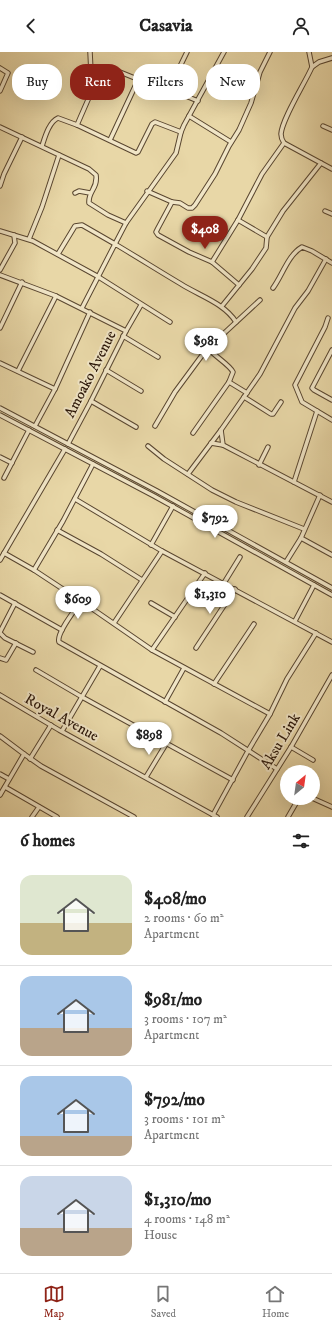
<!DOCTYPE html>
<html lang="en">
<head>
<meta charset="utf-8">
<style>
	body { margin:0; font-family:"IM FELL DW Pica",serif; background:#f2f2f2; color:#222; height:100vh; display:flex; flex-direction:column; font-size:15px; white-space:nowrap }
	* { box-sizing:border-box; margin:0 }
	p { font-size:13px; color:#767676 }
	.icon { flex:none; width:22px; height:22px; fill:none; stroke:currentColor; stroke-width:2; stroke-linecap:round; stroke-linejoin:round }
	.map { position:relative; height:765px; overflow:hidden }
	.drawer { display:flex; flex-direction:column; background:#fff; flex:1 }
	.drawer>* { flex:none }
	.hud { position:absolute; left:12px; top:12px; width:308px; height:36px; display:flex; gap:8px }
	.needle { width:26px; rotate:29deg }
	.fabs { position:absolute; left:280px; top:713px; display:grid; gap:8px }
	.fabs a { display:grid; place-items:center; width:40px; height:40px; border-radius:50%; background:#fff; box-shadow:0 4px 16px #0002; font-size:20px }
	.price { position:absolute; translate:-50% -34px; padding:0 9px; border-radius:14px; background:#fff; color:#222; font-size:13px; line-height:26px; filter:drop-shadow(0 1px 2px #0008) }
	.price::after { content:''; position:absolute; left:50%; top:24px; width:12px; height:9px; margin-left:-6px; background:inherit; clip-path:polygon(0 0,100% 0,50% 100%) }
	.price.active { background:#8f2418; color:#fff }
	ul { padding:0; list-style:none }
	li { display:flex; align-items:center; gap:12px; height:100px; padding:0 20px }
	li+li { border-top:1px solid #e0e0e0 }
	li span { display:grid; place-items:center; flex:none; width:112px; height:80px; border-radius:12px; color:#555 }
	li>.icon { margin-inline-start:auto }
	span .icon { width:48px; height:48px; fill:#fffc; stroke-width:1 }
	li b { font-size:17px }
	h2 { display:flex; justify-content:space-between; align-items:center; height:48px; padding:0 20px; font-size:17px }
	.pill { padding:0 14px; border-radius:16px; background:#fff; box-shadow:0 4px 16px #0002; font-size:14px; line-height:36px }
	.pill.active { background:#8f2418; color:#fff }
	header { display:flex; justify-content:space-between; align-items:center; height:52px; padding:0 20px; background:#fff; font-size:18px; font-weight:700 }
	.menu { display:flex; justify-content:space-around; align-items:center; height:56px; border-top:1px solid #e0e0e0; background:#fff; font-size:11px; color:#767676 }
	.menu a { display:grid; justify-items:center; gap:2px }
	.menu .active { color:#8f2418 }
	.map>svg:first-child { display:block }
	.lines { fill:none; stroke-linecap:round; stroke-linejoin:round }
	.minor-casing { stroke:#594630; stroke-width:5.5 }
	.minor { stroke:#f0e5c6; stroke-width:3.5 }
	.labels { text-anchor:middle; stroke-width:4; stroke-linejoin:round; paint-order:stroke }
	.street-label { font-size:15px; fill:#291508; stroke:#f0e5c6 }
</style>
</head>
<body>
<header><svg class="icon" aria-label="back" viewBox="0 0 24 24"><path d="M15 5l-7 7 7 7"/></svg>Casavia<svg class="icon" aria-label="person" viewBox="0 0 24 24"><circle cx="12" cy="8" r="4"/><path d="M4 21q1-7 8-7t8 7"/></svg></header>
<div class="map">
<svg width="332" height="765" viewBox="0 0 332 765">
	<rect width="100%" height="100%" fill="#e8d7a7"/>
	<filter id="stains"><feTurbulence type="fractalNoise" baseFrequency=".005" numOctaves="4"/><feColorMatrix values="0 0 0 0 .2 0 0 0 0 .09 0 0 0 0 .02 0 0 0 .5 -.17"/></filter>
	<radialGradient id="worn" r=".72"><stop offset=".6" stop-color="#630" stop-opacity="0"/><stop offset="1" stop-color="#630" stop-opacity=".3"/></radialGradient>
	<g class="lines">
		<g class="minor-casing">
			<g id="minor">
				<polyline points="309,0 312,15"/>
				<path d="M 332,6 L 319,10 L 312,15 C 305,31 282,67 281,82 C 281,86 282,88 284,91 L 332,117"/>
				<polyline points="0,16 8,21 0,39"/>
				<polyline points="91,20 107,17 115,18 147,31 169,37 198,49"/>
				<polyline points="169,37 187,0"/>
				<polyline points="189,64 231,90"/>
				<polyline points="77,73 94,34 95,29 91,20 90,0"/>
				<polyline points="323,74 332,78"/>
				<path d="M 0,75 L 89,117 L 96,123 C 98,137 88,139 89,151 L 108,163 L 126,171"/>
				<polyline points="110,88 138,28"/>
				<path d="M 42,94 C 45,85 49,70 58,66 L 77,73 L 136,101 L 138,100 L 152,72 L 155,70 L 181,80"/>
				<polyline points="0,134 4,122 22,85"/>
				<polyline points="147,139 172,150 180,151 188,156 192,156 195,153 215,122 229,94 239,78 251,51 260,20 270,0"/>
				<polyline points="75,141 79,139 90,141"/>
				<polyline points="172,150 158,176 156,180 158,183 189,200 212,210 239,233"/>
				<polyline points="325,159 332,162"/>
				<polyline points="238,168 267,185"/>
				<polyline points="0,179 33,189 97,224 170,270"/>
				<polyline points="29,187 42,155 59,103"/>
				<polyline points="58,202 75,174 82,173 115,192 126,171 176,101 181,80 184,73 224,0"/>
				<polyline points="212,210 238,168 262,122 284,91"/>
				<polyline points="0,218 15,191 14,183"/>
				<polyline points="0,223 56,244 126,279 91,349 68,392"/>
				<path d="M 273,236 C 282,224 288,203 302,195 L 312,199 L 332,211"/>
				<polyline points="222,254 252,217 266,196 267,185 283,159 321,111"/>
				<path d="M 82,256 L 115,192 C 137,205 159,219 181,232 C 200,244 224,251 236,270"/>
				<polyline points="328,266 325,275 295,333 302,350 332,368"/>
				<polyline points="0,276 22,230"/>
				<polyline points="126,279 141,253"/>
				<polyline points="123,284 158,305"/>
				<polyline points="332,298 312,336 314,338 332,348"/>
				<polyline points="0,311 55,337"/>
				<polyline points="106,318 141,339"/>
				<polyline points="18,319 56,244"/>
				<polyline points="229,330 247,341"/>
				<polyline points="244,345 271,362 273,362 281,350"/>
				<polyline points="91,349 136,375"/>
				<polyline points="0,356 157,439 332,536"/>
				<polyline points="0,363 154,444 332,543"/>
				<polyline points="35,374 55,337 90,260"/>
				<polyline points="155,374 175,340 206,298 260,248"/>
				<polyline points="221,378 223,393 332,450"/>
				<path d="M 193,381 L 229,330 L 233,320 C 230,313 214,304 208,296"/>
				<polyline points="211,391 223,393"/>
				<polyline points="148,394 164,407 212,438 236,450 304,477"/>
				<polyline points="0,405 12,411"/>
				<polyline points="259,413 268,395"/>
				<polyline points="188,422 221,378 260,322 295,256 308,239 326,207"/>
				<polyline points="4,426 29,378"/>
				<polyline points="294,430 317,359"/>
				<polyline points="75,447 162,499 332,590"/>
				<polyline points="57,478 101,502 142,528"/>
				<polyline points="301,486 332,503"/>
				<polyline points="151,493 173,454"/>
				<polyline points="4,501 34,518 81,549 152,598 270,662"/>
				<polyline points="0,508 65,397"/>
				<polyline points="286,510 301,486 320,443"/>
				<polyline points="34,518 63,469 93,412"/>
				<polyline points="224,531 240,505"/>
				<polyline points="0,543 62,578"/>
				<path d="M 81,549 C 76,557 56,581 59,590 L 221,681 L 277,717"/>
				<polyline points="151,551 175,565"/>
				<polyline points="295,569 314,533"/>
				<polyline points="114,571 162,499"/>
				<polyline points="0,580 15,551"/>
				<polyline points="0,581 5,586 33,600"/>
				<polyline points="196,596 235,537"/>
				<polyline points="152,598 205,521"/>
				<polyline points="0,606 6,608 16,591"/>
				<polyline points="36,618 82,645 233,728"/>
				<polyline points="214,632 254,572"/>
				<polyline points="0,643 59,678 217,765"/>
				<polyline points="165,650 184,616"/>
				<polyline points="62,679 100,614"/>
				<polyline points="0,684 24,702 0,743"/>
				<polyline points="291,695 313,708"/>
				<polyline points="24,702 41,714 134,765"/>
				<polyline points="30,707 51,673"/>
				<polyline points="0,722 9,727"/>
				<polyline points="146,725 166,692"/>
				<polyline points="5,735 57,765"/>
				<polyline points="312,746 332,755"/>
				<polyline points="213,763 248,699 270,662 287,627 316,581"/>
				<polyline points="32,765 39,755"/>
				<polyline points="247,765 291,695 332,623"/>
				<polyline points="288,765 299,746"/>
			</g>
		</g>
		<use href="#minor" class="minor"/>
	</g>
	<g class="labels">
		<g class="street-label">
			<text transform="translate(90 322) rotate(-63)" y="5">Amoako Avenue</text>
			<text transform="translate(62 665) rotate(29)" y="5">Royal Avenue</text>
			<text transform="translate(280 689) rotate(-59)" y="5">Aksu Link</text>
		</g>
	</g>
	<rect width="100%" height="100%" filter="url(#stains)"/>
	<rect width="100%" height="100%" fill="url(#worn)"/>
</svg>
<div class="fabs">
<a><svg class="needle" viewBox="-14 -14 28 28"><path d="M0-13l5 13h-10z" fill="#e53935"/><path d="M0 13l5-13h-10z" fill="#767676"/></svg></a>
</div>
<b class="price active" style="left:205px;top:198px">$408</b>
<b class="price" style="left:206px;top:310px">$981</b>
<b class="price" style="left:215px;top:487px">$792</b>
<b class="price" style="left:210px;top:563px">$1,310</b>
<b class="price" style="left:78px;top:568px">$609</b>
<b class="price" style="left:149px;top:704px">$898</b>
<div class="hud">
<a class="pill">Buy</a>
<a class="pill active">Rent</a>
<a class="pill">Filters</a>
<a class="pill">New</a>
</div>
</div>
<section class="drawer">
<h2>6 homes<svg class="icon" aria-label="filters" viewBox="0 0 24 24"><path d="M4 7h16M4 17h16"/><circle cx="9" cy="7" r="2"/><circle cx="15" cy="17" r="2"/></svg></h2>
<ul>
<li><span style="background:linear-gradient(#dfe7d0 60%,#c2b280 0)"><svg class="icon" aria-label="home" viewBox="0 0 24 24"><path d="M3 11l9-7 9 7M6 9v11h12V9"/></svg></span><div><b>$408/mo</b><p>2 rooms · 60 m²</p><p>Apartment</p></div></li>
<li><span style="background:linear-gradient(#a9c7e8 65%,#b9a48a 0)"><svg class="icon" aria-label="home" viewBox="0 0 24 24"><path d="M3 11l9-7 9 7M6 9v11h12V9"/></svg></span><div><b>$981/mo</b><p>3 rooms · 107 m²</p><p>Apartment</p></div></li>
<li><span style="background:linear-gradient(#a9c7e8 75%,#b9a48a 0)"><svg class="icon" aria-label="home" viewBox="0 0 24 24"><path d="M3 11l9-7 9 7M6 9v11h12V9"/></svg></span><div><b>$792/mo</b><p>3 rooms · 101 m²</p><p>Apartment</p></div></li>
<li><span style="background:linear-gradient(#c9d6e8 65%,#b9a48a 0)"><svg class="icon" aria-label="home" viewBox="0 0 24 24"><path d="M3 11l9-7 9 7M6 9v11h12V9"/></svg></span><div><b>$1,310/mo</b><p>4 rooms · 148 m²</p><p>House</p></div></li>
</ul>
</section>
<nav class="menu">
<a class="active"><svg class="icon" aria-label="map" viewBox="0 0 24 24"><path d="M3 6l6-2 6 2 6-2v14l-6 2-6-2-6 2zM9 4v14M15 6v14"/></svg>Map</a>
<a><svg class="icon" aria-label="saved" viewBox="0 0 24 24"><path d="M7 4h10v16l-5-4-5 4z"/></svg>Saved</a>
<a><svg class="icon" aria-label="home" viewBox="0 0 24 24"><path d="M3 11l9-7 9 7M6 9v11h12V9"/></svg>Home</a>
</nav>
</body>
</html>
